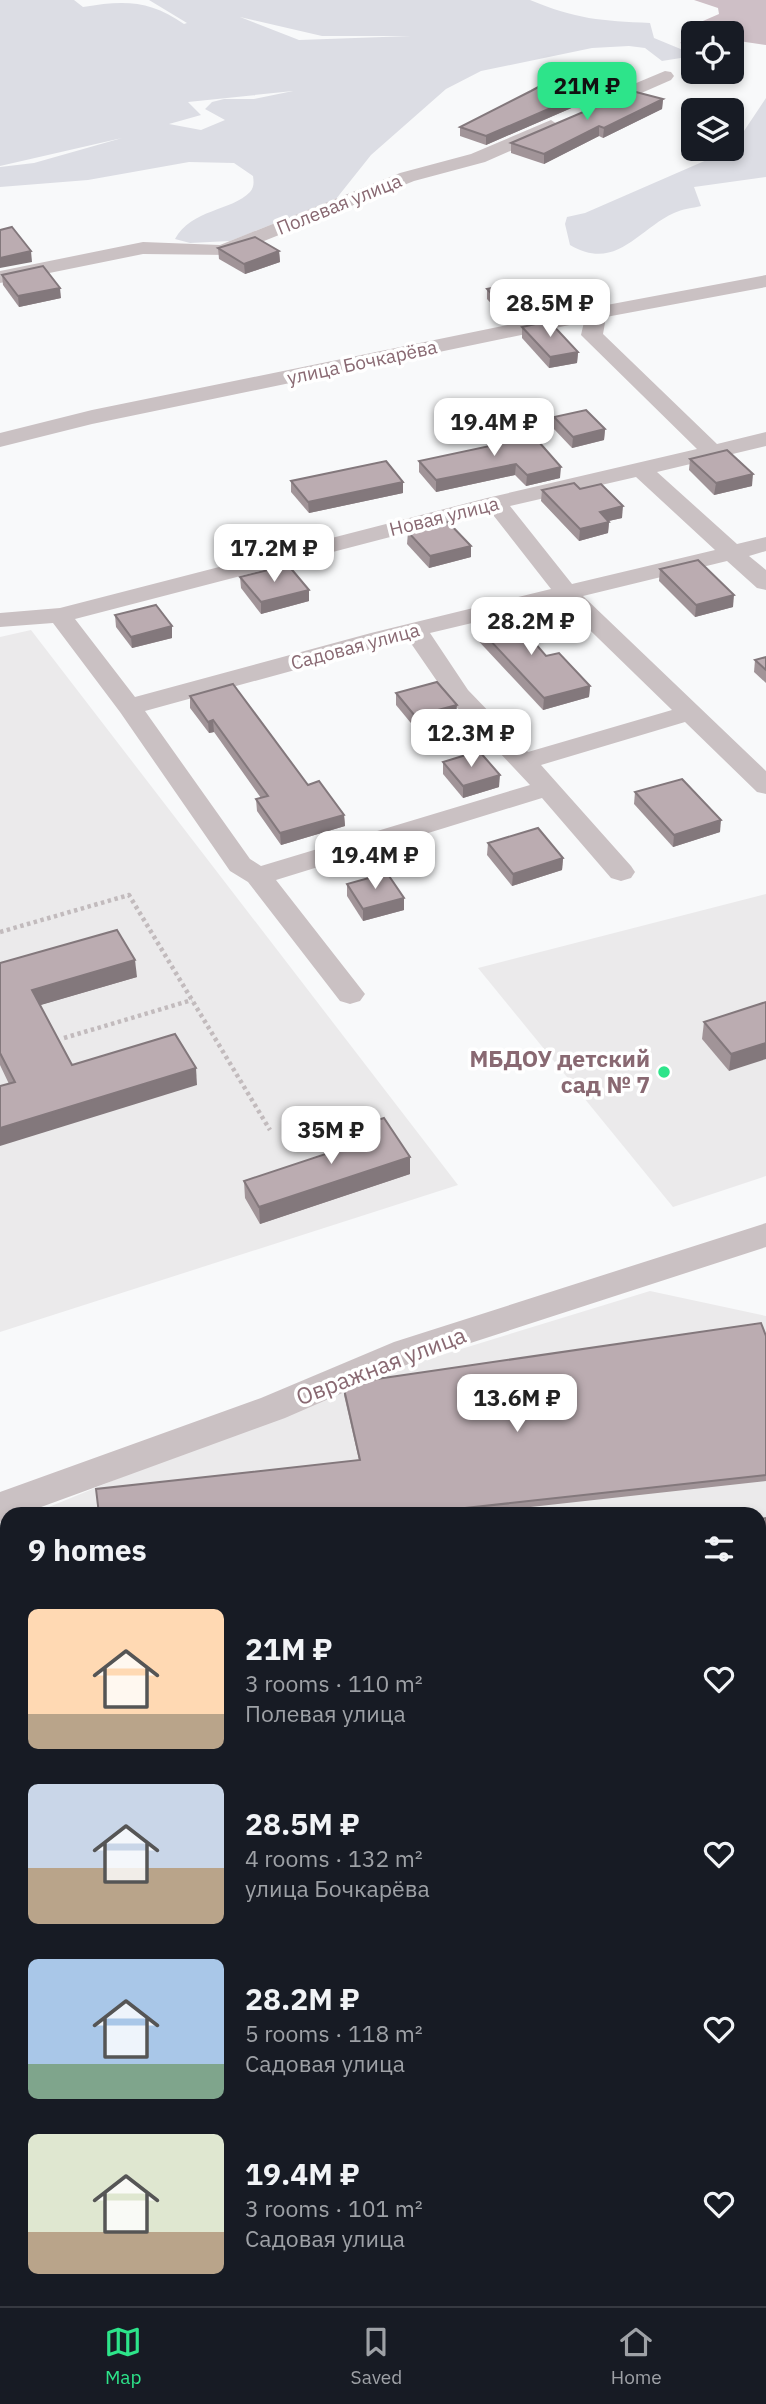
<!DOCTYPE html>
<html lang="en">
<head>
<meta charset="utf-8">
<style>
	body { margin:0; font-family:"IBM Plex Sans",sans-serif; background:#20242c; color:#f1f3f6; height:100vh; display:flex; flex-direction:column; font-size:26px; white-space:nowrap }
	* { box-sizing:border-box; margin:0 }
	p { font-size:23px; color:#9ea1a6 }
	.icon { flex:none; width:38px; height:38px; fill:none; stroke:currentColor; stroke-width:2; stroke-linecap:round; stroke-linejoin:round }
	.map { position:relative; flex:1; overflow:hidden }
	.side { position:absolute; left:0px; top:1507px; width:766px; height:800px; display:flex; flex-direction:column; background:#171b24; border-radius:21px 21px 0 0; box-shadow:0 4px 10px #0003 }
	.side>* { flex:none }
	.controls { position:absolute; left:681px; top:21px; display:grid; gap:14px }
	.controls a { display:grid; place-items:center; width:63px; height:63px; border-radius:10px; background:#171b24; box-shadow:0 4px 10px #0003; font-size:35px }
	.price { position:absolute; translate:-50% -60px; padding:0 16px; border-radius:14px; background:#fff; color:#222; font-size:23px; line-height:46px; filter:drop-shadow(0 2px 4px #0008) }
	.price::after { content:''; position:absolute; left:50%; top:42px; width:21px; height:16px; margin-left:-10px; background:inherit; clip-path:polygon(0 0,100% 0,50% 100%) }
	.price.selected { background:#2de48a; color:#111 }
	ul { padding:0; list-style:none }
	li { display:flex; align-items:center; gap:21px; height:175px; padding:0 28px }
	li span { display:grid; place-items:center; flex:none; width:196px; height:140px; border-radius:10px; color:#555 }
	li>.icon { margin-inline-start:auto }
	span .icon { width:84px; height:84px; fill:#fffc; stroke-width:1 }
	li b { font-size:30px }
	h2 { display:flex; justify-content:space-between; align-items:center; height:84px; padding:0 28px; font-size:30px }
	.dock { display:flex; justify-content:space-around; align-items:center; height:98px; border-top:2px solid #363941; background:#171b24; font-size:19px; color:#9ea1a6 }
	.dock a { display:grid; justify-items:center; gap:4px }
	.dock .selected { color:#2de48a }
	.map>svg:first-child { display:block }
	.built { fill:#ebeaeb }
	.green { fill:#dcdde4; fill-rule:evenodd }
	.water { fill:#cebfc6 }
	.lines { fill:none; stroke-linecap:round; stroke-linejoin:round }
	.path { stroke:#c2bbbd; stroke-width:4.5; stroke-dasharray:3.5 3.5; stroke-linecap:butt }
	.minor { fill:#cac1c3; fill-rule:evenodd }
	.wall { fill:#a19498 }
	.shaded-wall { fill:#83787c }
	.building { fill:#bbacb1; stroke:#83787c; stroke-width:2 }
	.poi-dot { fill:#2de48a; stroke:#fff; stroke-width:2.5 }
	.labels { text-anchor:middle; stroke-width:7; stroke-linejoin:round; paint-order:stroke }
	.far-street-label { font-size:19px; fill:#896972; stroke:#fff }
	.poi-label { font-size:23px; font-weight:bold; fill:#896972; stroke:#fff; text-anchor:end }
	.street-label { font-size:23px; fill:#896972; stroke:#fff }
</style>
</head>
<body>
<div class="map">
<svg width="766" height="2306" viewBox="0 0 766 2306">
	<rect width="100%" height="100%" fill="#f8f9fa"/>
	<g class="built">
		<polygon points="31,630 458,1185 0,1332 0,637"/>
		<polygon points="766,894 766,1176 673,1207 478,968"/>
		<polygon points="650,1291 766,1316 766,1795 760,1796 760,1514 32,1514 344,1385"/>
	</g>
	<g class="green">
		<path d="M 0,0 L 74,0 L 83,7 C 124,0 150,0 184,24 L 187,23 L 149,0 L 530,0 C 575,19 602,21 650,23 L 654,38 L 683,50 L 693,49 L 693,56 L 662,61 L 645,48 L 629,46 L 592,48 L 481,71 L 446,89 L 371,155 L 336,199 L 230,241 L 190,243 L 175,239 C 191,209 232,211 250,192 C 254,187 254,183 253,176 L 234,163 L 189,162 L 88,180 L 0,187 L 0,167 L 34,163 L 122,138 L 0,166 ZM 240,17 L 322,36 L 411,36 L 299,40 ZM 293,91 L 254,99 L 224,99 L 212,102 L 205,109 L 225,120 L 201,130 L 169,124 L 201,115 L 188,102 Z"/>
		<path d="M 766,98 L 766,177 L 694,187 L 701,206 C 693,208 682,209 674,213 C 637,230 616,272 570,245 L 565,224 L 567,217 L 585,213 L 732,149 Z"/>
		<polygon points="7,1937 7,2107 0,2103 0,2009"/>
	</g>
	<polygon class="water" points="694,0 766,0 766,45 732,40 732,33 693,33 693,46 680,43 688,37 696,24 719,14 718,8"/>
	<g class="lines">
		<g class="path">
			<polyline points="0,932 129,895 270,1130"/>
			<polyline points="64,1038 192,1000"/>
		</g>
		<g class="minor">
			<polygon points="665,71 671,72 674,76 671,80 598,112 586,112 583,108 586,104"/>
			<polygon points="551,120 560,126 558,130 485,162 414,181 229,255 143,254 0,283 0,271 143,242 220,245 400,173 471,154"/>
			<path d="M 766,275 L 766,287 L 606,317 L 603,334 L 717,444 L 766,432 L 766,446 L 657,472 L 737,544 L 766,537 L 766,551 L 749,556 L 766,570 L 766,590 L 757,588 L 727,561 L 583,596 L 766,771 L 766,794 L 757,792 L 685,722 L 541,765 L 631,866 L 635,872 L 631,878 L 621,881 L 611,878 L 542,798 L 276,880 L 365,994 L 360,1001 L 350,1004 L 340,1001 L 248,882 L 230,871 L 120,712 L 53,623 L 0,627 L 0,613 L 60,608 L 487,498 L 697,449 L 585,339 L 581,335 L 584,322 L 92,424 L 0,447 L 0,433 L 92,410 L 596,307 ZM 636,477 L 715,550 L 572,584 L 510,506 ZM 490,511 L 551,589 L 371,633 L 135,697 L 75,619 ZM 561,602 L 672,710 L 528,752 L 468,690 L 430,633 ZM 408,639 L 450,700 L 530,785 L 261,866 L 250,859 L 145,711 Z"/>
			<polygon points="766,1223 766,1247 418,1360 285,1418 22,1514 7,1514 7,1519 0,1522 0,1492 261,1398 394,1342"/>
		</g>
	</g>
	<g class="wall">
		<polygon points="606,84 606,93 486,145 460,136 460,127 531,91"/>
		<polygon points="663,99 662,109 603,138 599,136 544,164 511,153 511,143"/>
		<polygon points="218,248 279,251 280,262 245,274 219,259"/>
		<polygon points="2,275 61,298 19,307 3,285"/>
		<polygon points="487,289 535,317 508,322 487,299"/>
		<polygon points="522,327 578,352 577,363 549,368 522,338"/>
		<polygon points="554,417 605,429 604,440 572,448 553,428"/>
		<polygon points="487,443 560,478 526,486 515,475 436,492 419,472 419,461 487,447"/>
		<polygon points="690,459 752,486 714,495 689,470"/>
		<polygon points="291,481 403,482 403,493 309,513 291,492"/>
		<polygon points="580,489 622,518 609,521 608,533 579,541 541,501 542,490"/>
		<polygon points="408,532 471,557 429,568 407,544"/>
		<polygon points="660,569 733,607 695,617 659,581"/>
		<polygon points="240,577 309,601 261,614 241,588"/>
		<polygon points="115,615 172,626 172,638 132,648 116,627"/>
		<polygon points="473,622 546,656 590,686 589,697 543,710 472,634"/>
		<polygon points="766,657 766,683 754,672 755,660"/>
		<polygon points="396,693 456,717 415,728 396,705"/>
		<polygon points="190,696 308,785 344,815 345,826 281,845 257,811 256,799 261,798 214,732 209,733 190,708"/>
		<polygon points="443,762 499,787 463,798 443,774"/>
		<polygon points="635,792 720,832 673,847 634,804"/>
		<polygon points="488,843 563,858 562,870 512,886 487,855"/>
		<polygon points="347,884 404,898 404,910 363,921 347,896"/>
		<polygon points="0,963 137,977 40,1005 72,1065 197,1085 9,1084 0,1065"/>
		<polygon points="766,1002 729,1071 702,1039 704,1022"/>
		<polygon points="359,1126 410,1174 260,1224 245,1198 244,1181 359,1143"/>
		<polygon points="766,1336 766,1481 467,1514 99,1514 359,1460 344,1395 344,1389"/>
		<polygon points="766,1518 766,1726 760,1727 760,1519"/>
		<polygon points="760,1859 766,1886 766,2089 760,2090"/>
	</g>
	<g class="shaded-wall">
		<polygon points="606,84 606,93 486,145 486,136"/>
		<polygon points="663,99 662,109 603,138 604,128"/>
		<polygon points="599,126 599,136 544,164 544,154"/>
		<polygon points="31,251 32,262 0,268 0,258"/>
		<polygon points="279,251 280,262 245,274 244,264"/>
		<polygon points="60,288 61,298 19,307 18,296"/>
		<polygon points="535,306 535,317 508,322 508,312"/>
		<polygon points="578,352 577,363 549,368 550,357"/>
		<polygon points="605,429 604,440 572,448 573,437"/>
		<polygon points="516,464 515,475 436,492 436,480"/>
		<polygon points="561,467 560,478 526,486 527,475"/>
		<polygon points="753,474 752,486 714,495 716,483"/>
		<polygon points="403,482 403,493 309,513 308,502"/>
		<polygon points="623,506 622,518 599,523 600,512"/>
		<polygon points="609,522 608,533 579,541 580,529"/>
		<polygon points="471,546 471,557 429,568 430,556"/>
		<polygon points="309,590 309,601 261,614 261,602"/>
		<polygon points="734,595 733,607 695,617 696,605"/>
		<polygon points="172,626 172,638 132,648 131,637"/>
		<polygon points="590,686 589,697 543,710 544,698"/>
		<polygon points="457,705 456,717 415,728 415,716"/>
		<polygon points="213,720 214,732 209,733 208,722"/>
		<polygon points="500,775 499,787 463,798 463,786"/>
		<polygon points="344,815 345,826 281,845 280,833"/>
		<polygon points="721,820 720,832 673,847 674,835"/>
		<polygon points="563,858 562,870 512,886 513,874"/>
		<polygon points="404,898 404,910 363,921 363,909"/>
		<polygon points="135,960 137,977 34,1007 32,990"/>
		<polygon points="766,1043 766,1059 729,1071 731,1054"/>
		<polygon points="196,1068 197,1085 0,1146 0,1128"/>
		<polygon points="410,1157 410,1174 260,1224 259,1207"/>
	</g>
	<g class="building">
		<polygon points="564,73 606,84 486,136 460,127 531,91"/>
		<polygon points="632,91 663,99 604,128 599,126 544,154 511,143"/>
		<polygon points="12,227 31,251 0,258 0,230"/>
		<polygon points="255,237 279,251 244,264 218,248"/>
		<polygon points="43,266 60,288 18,296 2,275"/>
		<polygon points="514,284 535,306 508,312 487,289"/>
		<polygon points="549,321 578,352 550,357 522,327"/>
		<polygon points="586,410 605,429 573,437 554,417"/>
		<polygon points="531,433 561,467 527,475 516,464 436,480 419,461 490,446 487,443"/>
		<polygon points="727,450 753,474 716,483 690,459"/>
		<polygon points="386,461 403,482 308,502 291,481"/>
		<polygon points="574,483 580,489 601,484 623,506 600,512 609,522 580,529 542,490"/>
		<polygon points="448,522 471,546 430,556 408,532"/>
		<polygon points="698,560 734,595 696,605 660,569"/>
		<polygon points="288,565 309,590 261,602 240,577"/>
		<polygon points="156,605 172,626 131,637 115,615"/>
		<polygon points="509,613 546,656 559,653 590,686 544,698 473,622"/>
		<polygon points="766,657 766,670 755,660"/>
		<polygon points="437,682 457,705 415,716 396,693"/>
		<polygon points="233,684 308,785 319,781 344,815 280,833 256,799 268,796 213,720 208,722 190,696"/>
		<polygon points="479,751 500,775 463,786 443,762"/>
		<polygon points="682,779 721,820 674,835 635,792"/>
		<polygon points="538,828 563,858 513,874 488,843"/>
		<polygon points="387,873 404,898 363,909 347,884"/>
		<polygon points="117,930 135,960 32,990 72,1065 175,1034 196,1068 0,1128 0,1086 15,1082 0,1053 0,963"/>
		<polygon points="766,1002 766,1043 731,1054 704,1022"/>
		<polygon points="384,1118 410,1157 259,1207 244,1181 368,1140 359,1126"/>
		<polygon points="761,1323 766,1336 766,1475 411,1514 99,1514 96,1489 360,1460 344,1389 363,1381"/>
		<polygon points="766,1518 766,1720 760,1721 760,1519"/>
		<polygon points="760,1859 766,1886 766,2079 760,2079"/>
		<polygon points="57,2300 146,2300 147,2306 57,2306"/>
	</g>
	<circle class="poi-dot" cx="664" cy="1072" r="7"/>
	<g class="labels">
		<g class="far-street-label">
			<text transform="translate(339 204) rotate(-22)" y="7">Полевая улица</text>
			<text transform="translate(362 362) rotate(-12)" y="7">улица Бочкарёва</text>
			<text transform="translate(444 516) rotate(-14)" y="7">Новая улица</text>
			<text transform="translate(355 646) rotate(-15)" y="7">Садовая улица</text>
		</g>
		<g class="poi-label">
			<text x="650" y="1067">МБДОУ детский<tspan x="650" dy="26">сад № 7</tspan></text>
		</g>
		<g class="street-label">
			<text transform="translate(381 1366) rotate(-21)" y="8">Овражная улица</text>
		</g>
	</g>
</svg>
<div class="controls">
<a><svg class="icon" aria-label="locate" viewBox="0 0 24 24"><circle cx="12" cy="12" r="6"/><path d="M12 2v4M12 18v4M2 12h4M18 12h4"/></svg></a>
<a><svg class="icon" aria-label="layers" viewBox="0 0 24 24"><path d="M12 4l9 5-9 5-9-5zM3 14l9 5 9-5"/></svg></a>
</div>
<b class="price selected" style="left:587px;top:122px">21M ₽</b>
<b class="price" style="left:550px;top:339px">28.5M ₽</b>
<b class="price" style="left:494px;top:458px">19.4M ₽</b>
<b class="price" style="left:274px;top:584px">17.2M ₽</b>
<b class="price" style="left:531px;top:657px">28.2M ₽</b>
<b class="price" style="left:471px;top:769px">12.3M ₽</b>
<b class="price" style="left:375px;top:891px">19.4M ₽</b>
<b class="price" style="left:331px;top:1166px">35M ₽</b>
<b class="price" style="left:517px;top:1434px">13.6M ₽</b>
<section class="side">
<h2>9 homes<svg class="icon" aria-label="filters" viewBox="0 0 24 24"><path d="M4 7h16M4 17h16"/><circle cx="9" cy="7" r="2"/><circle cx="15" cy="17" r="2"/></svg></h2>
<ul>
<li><span style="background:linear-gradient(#ffd9b3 75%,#b9a48a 0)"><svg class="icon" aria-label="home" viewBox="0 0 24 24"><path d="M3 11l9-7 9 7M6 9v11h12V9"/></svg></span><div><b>21M ₽</b><p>3 rooms · 110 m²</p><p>Полевая улица</p></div><svg class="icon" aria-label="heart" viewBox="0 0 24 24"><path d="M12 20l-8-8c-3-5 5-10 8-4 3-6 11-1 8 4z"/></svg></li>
<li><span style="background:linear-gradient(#c9d6e8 60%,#b9a48a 0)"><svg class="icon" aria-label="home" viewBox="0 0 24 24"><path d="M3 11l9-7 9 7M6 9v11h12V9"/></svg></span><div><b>28.5M ₽</b><p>4 rooms · 132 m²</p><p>улица Бочкарёва</p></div><svg class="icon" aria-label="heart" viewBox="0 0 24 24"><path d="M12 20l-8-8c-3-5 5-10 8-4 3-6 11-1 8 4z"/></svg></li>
<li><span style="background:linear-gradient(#a9c7e8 75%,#7fa58c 0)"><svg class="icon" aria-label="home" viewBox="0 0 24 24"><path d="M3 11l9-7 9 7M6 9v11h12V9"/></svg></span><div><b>28.2M ₽</b><p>5 rooms · 118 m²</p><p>Садовая улица</p></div><svg class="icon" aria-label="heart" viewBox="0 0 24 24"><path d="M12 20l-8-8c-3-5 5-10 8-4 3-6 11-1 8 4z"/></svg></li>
<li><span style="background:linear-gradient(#dfe7d0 70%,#b9a48a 0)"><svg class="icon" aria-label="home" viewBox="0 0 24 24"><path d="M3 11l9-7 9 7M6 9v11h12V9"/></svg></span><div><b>19.4M ₽</b><p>3 rooms · 101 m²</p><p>Садовая улица</p></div><svg class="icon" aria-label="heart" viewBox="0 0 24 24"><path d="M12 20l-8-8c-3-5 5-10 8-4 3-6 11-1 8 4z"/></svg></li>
</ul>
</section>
</div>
<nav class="dock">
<a class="selected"><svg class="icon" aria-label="map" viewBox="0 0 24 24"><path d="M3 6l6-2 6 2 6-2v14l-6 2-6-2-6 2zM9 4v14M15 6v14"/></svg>Map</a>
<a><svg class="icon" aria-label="saved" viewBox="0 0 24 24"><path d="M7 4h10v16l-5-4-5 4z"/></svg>Saved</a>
<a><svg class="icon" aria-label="home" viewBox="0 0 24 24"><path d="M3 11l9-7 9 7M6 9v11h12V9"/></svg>Home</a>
</nav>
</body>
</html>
